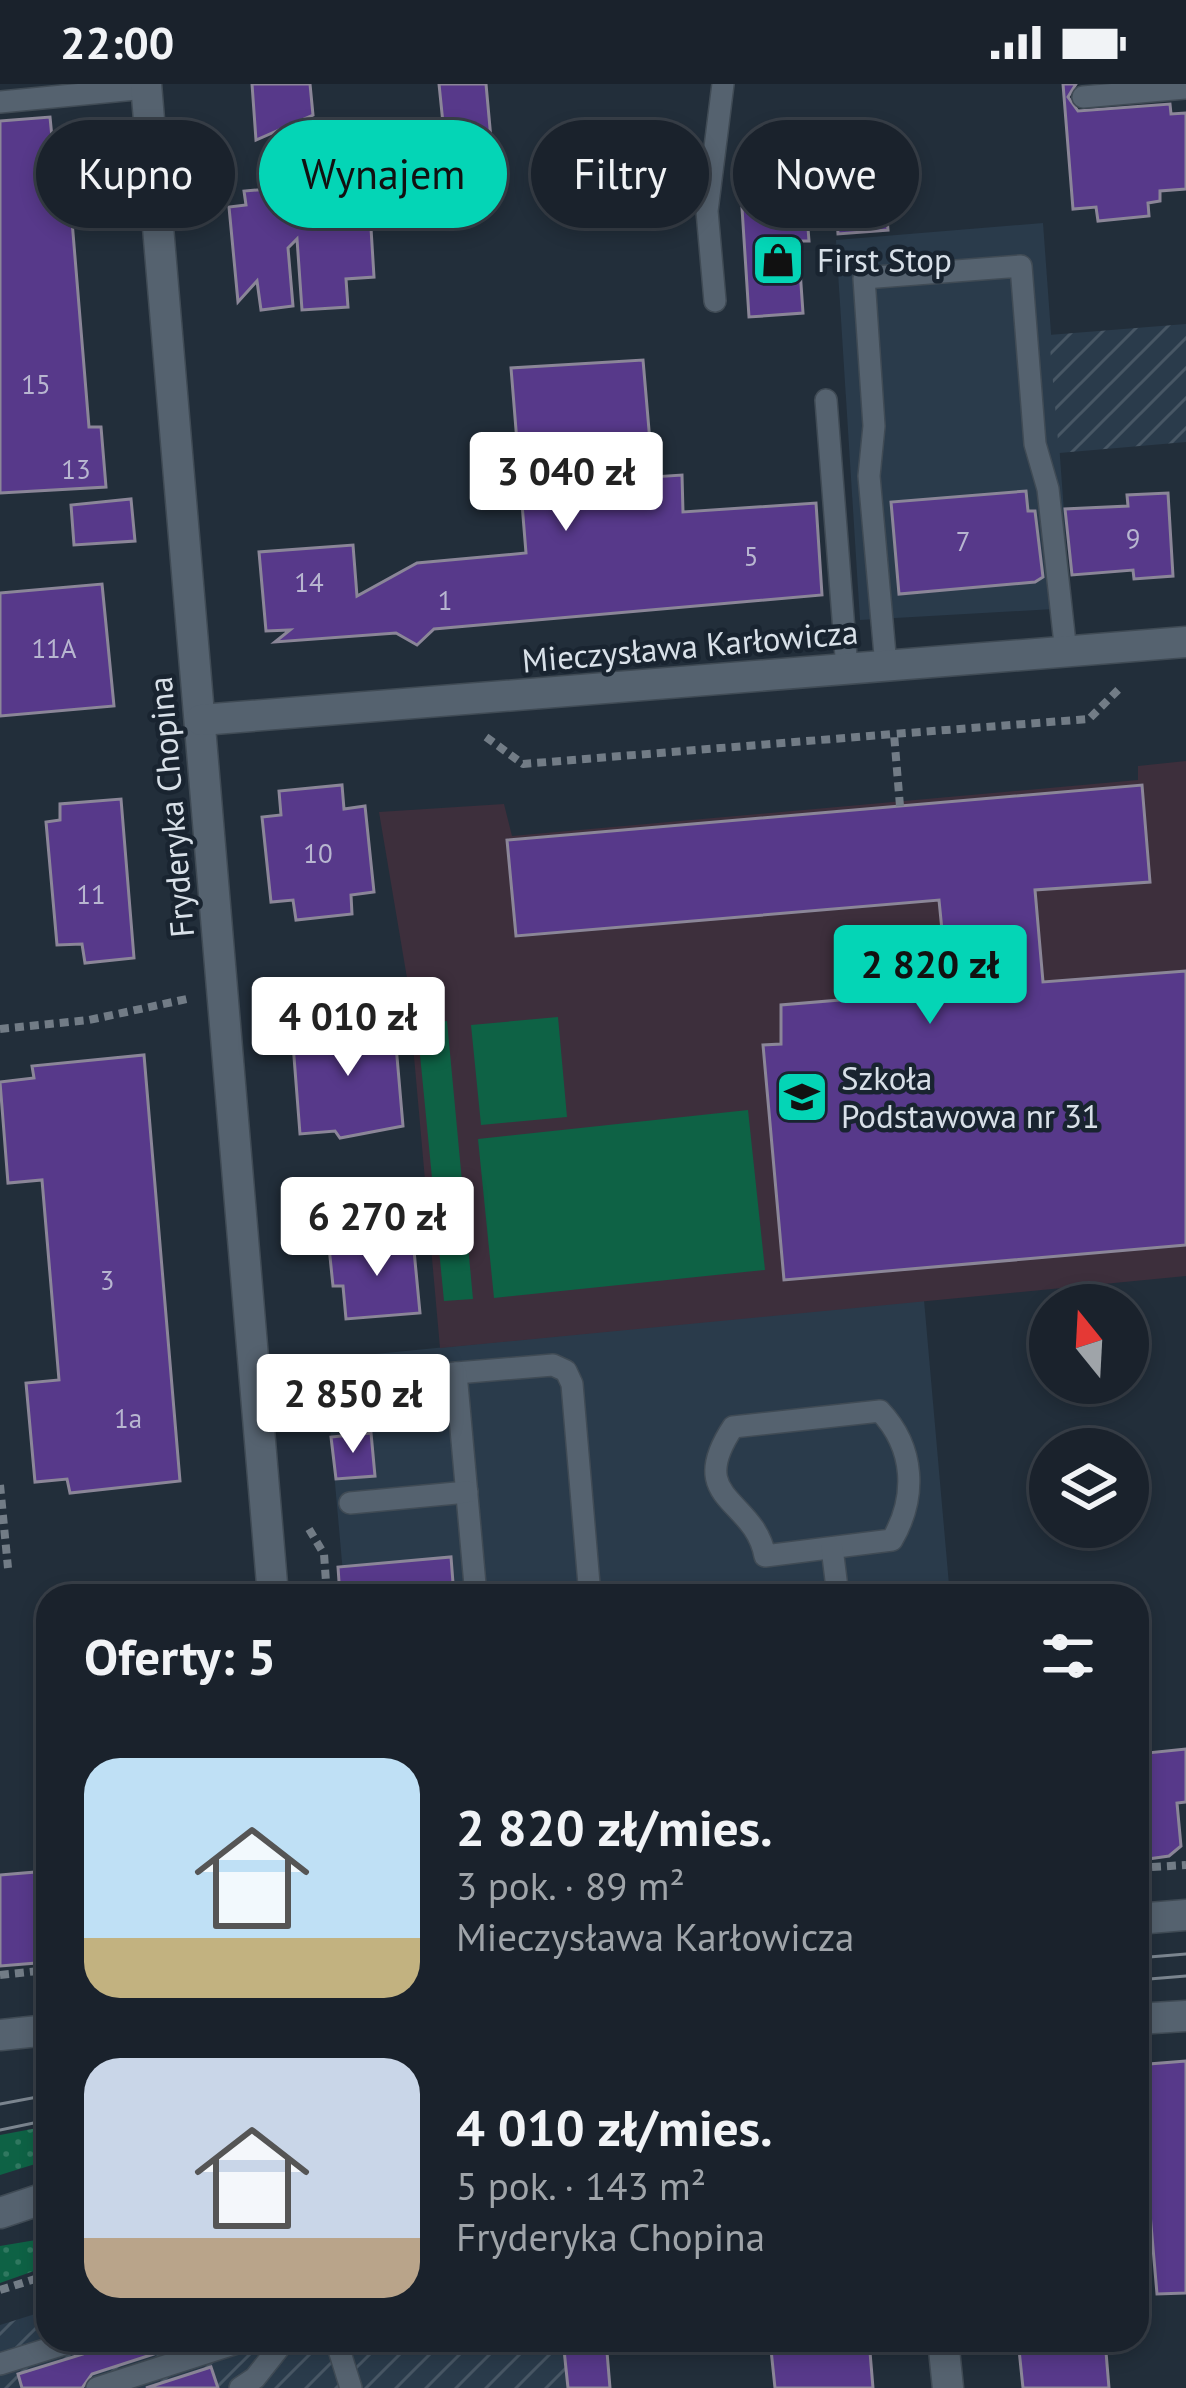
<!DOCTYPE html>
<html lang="pl">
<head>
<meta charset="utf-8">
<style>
	body { margin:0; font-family:"PT Sans",sans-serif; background:#232a34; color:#f1f3f6; height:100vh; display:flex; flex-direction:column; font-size:45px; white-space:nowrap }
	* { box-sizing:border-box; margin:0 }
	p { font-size:39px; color:#9fa4a9 }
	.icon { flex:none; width:66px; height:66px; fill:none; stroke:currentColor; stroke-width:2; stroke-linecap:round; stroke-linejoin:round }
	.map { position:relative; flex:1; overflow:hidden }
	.panel { position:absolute; left:36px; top:1500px; width:1113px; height:768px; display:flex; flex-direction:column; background:#1a222c; border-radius:36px; box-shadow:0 6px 18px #0003,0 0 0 3px #383f48 }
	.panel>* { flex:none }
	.top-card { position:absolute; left:36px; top:36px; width:1116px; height:108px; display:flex; gap:24px }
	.needle { width:78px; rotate:342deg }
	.tools { position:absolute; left:1029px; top:1200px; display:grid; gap:24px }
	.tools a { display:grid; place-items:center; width:120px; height:120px; border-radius:50%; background:#1a222c; box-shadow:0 6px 18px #0003,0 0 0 3px #383f48; font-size:60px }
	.price { position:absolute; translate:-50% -102px; padding:0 27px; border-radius:12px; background:#fff; color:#222; font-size:39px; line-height:78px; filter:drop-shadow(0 3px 6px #0008) }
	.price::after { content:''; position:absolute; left:50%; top:72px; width:36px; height:27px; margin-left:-18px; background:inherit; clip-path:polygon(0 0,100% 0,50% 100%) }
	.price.on { background:#04d5b6; color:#111 }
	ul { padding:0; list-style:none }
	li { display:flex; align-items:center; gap:36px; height:300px; padding:0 48px }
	li span { display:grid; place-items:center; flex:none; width:336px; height:240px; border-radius:36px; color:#555 }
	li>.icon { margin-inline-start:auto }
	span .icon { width:144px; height:144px; fill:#fffc; stroke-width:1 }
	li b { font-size:51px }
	h2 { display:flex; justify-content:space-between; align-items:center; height:144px; padding:0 48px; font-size:51px }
	.chip { padding:0 42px; border-radius:54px; background:#1a222c; box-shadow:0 6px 18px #0003,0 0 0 3px #383f48; font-size:42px; line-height:108px }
	.chip.on { background:#04d5b6; color:#111 }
	.status { display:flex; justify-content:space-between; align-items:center; height:84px; padding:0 60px; background:#1a222c; direction:ltr }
	.status svg { height:33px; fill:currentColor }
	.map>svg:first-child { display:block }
	.built { fill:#2a3b4b }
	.industrial { fill:url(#industrial-furrows) }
	.education { fill:#3d2f3c }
	.grass { fill:url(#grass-dots) }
	.green { fill:#0e6245 }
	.building { fill:#57398a; stroke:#8b8698; stroke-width:3 }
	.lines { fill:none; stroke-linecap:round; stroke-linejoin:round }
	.lane-casing { stroke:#404b55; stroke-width:24 }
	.street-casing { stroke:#404b55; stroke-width:33 }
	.secondary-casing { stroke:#404b55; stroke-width:33 }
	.path { stroke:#727c86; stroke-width:8; stroke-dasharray:9 6; stroke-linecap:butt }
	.lane { stroke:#55626f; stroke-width:21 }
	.street { stroke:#55626f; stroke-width:30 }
	.secondary { stroke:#55626f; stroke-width:30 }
	.tram { stroke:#7b858f; stroke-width:3 }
	.labels { text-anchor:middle; stroke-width:9; stroke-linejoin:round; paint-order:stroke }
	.number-label { font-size:27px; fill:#b8b6d0 }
	.poi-label { font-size:33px; fill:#d8e0e8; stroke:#192430; text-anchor:start }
	.street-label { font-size:33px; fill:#d8e0e8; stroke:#192430 }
</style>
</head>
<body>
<div class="status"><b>22:00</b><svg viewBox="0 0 49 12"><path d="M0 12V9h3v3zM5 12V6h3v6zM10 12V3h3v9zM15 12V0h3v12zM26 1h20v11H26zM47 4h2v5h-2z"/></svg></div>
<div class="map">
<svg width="1186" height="2304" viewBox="0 0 1186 2304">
	<defs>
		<pattern id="industrial-furrows" width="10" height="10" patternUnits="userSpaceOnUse" patternTransform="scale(3)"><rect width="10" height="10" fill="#2a3b4b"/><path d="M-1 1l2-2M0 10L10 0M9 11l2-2" fill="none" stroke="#485765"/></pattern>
		<pattern id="grass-dots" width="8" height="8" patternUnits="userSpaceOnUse" patternTransform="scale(3)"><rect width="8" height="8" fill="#0e6245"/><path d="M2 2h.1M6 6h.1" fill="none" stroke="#307860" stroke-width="1.8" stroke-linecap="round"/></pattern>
	</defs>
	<rect width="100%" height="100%" fill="#222e3a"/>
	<g class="built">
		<polygon points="1043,139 1071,524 860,536 836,156"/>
		<polygon points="924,1216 950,1512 345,1512 324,1275"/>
	</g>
	<g class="industrial">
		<polygon points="1186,240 1186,358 1059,369 1049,251"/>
		<polygon points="48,2226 48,2256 565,2256 570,2304 0,2304 0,2241"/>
	</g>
	<polygon class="education" points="1186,677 1186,1192 440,1264 407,894 379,728 504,720 512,752 1138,696 1138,682"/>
	<g class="grass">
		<polygon points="48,2042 48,2076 0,2091 0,2051"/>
		<polygon points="48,2154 48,2182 0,2199 0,2162"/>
	</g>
	<g class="green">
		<polygon points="558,933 567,1033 481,1041 471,941"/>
		<polygon points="447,937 473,1215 444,1217 417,940"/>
		<polygon points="748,1026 765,1186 494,1214 478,1055"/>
	</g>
	<g class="building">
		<polygon points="252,0 310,0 313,31 256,56"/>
		<polygon points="439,0 486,0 491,55 445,59"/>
		<polygon points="1063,0 1076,0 1068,13 1078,27 1170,20 1171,30 1186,29 1186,105 1160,107 1160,117 1148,119 1149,132 1098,137 1096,123 1073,125"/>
		<polygon points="50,33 53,64 66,64 89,343 101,343 106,403 0,409 0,37"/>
		<polygon points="884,98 888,146 838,150 835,101"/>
		<polygon points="283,104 284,118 299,117 300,134 370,128 374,193 346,195 348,223 302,226 297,155 288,164 293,222 261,226 257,197 238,218 229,123 246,121 244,107"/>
		<polygon points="806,119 809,157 798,157 803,229 749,233 742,124"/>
		<polygon points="643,276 653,393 682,391 683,428 816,419 822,511 434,545 417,561 396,549 275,558 290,546 266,547 259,468 353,461 357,512 417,479 526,469 511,284"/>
		<polygon points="1026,407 1028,427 1035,427 1043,493 1035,498 899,510 891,418"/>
		<polygon points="1168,409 1173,492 1134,495 1133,486 1072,491 1065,425 1128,422 1127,411"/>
		<polygon points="131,415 135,457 74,461 71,421"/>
		<polygon points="102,500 114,622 0,632 0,509"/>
		<polygon points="342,701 344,725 365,722 374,808 351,811 352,830 296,836 293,816 271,818 262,733 281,731 279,707"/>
		<polygon points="1142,701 1150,798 1035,806 1043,898 1186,887 1186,1161 784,1196 763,961 781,960 781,921 948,907 939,816 516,852 507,756"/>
		<polygon points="121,715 134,874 85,879 82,860 57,861 46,738 60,736 60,720"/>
		<polygon points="394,938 403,1042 340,1054 335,1047 300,1050 292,947"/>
		<polygon points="144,971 180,1397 70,1409 67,1395 35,1398 26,1299 59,1296 42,1096 8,1099 0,998 34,994 32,982"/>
		<polygon points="413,1156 420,1229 346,1235 343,1202 333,1202 329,1163"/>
		<polygon points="371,1349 375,1392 336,1395 331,1353"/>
		<polygon points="451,1473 454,1512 340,1512 338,1483"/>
		<polygon points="1186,1665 1186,1718 1177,1719 1181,1762 1169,1772 1141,1776 1137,1670"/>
		<polygon points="48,1787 48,1878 0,1882 0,1791"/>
		<polygon points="1186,1977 1186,2209 1157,2210 1144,2060 1137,2061 1137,1981"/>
		<polygon points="92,2256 197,2256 92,2290 82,2304 22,2304 18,2290 83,2270"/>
		<polygon points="563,2256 606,2256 610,2304 568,2304"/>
		<polygon points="770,2256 869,2256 873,2304 775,2304"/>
		<polygon points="1018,2256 1105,2256 1109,2304 1023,2304"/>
		<polygon points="211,2283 218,2304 146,2304"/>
	</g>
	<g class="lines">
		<g class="lane-casing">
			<g id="lane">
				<polyline points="1083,13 1186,4"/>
				<polyline points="0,18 146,4"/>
				<polyline points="715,217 707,127 723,0"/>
				<polyline points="826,316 847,585"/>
				<polyline points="886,582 869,392 874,342 864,194 1021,182 1035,360 1048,405 1066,569"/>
				<polyline points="456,1289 553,1281 566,1287 572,1300 590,1512"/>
				<polyline points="255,1309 456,1289 476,1512"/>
				<path d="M 880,1327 C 915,1364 917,1413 892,1456 L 765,1472 C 754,1413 684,1417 733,1343 Z"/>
				<polyline points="350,1419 467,1408"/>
				<polyline points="832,1464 838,1512"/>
				<polyline points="336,2256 351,2304"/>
				<polyline points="0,2280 77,2256"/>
				<polyline points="97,2304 246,2256"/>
				<polyline points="240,2304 255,2294 285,2256"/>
			</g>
		</g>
		<g class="street-casing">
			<g id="street">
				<polyline points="146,0 273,1512"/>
				<polyline points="201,636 1186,558"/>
				<polyline points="943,2256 948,2304"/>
			</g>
		</g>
		<g class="secondary-casing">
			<g id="secondary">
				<polyline points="1137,1835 1186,1831"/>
				<polyline points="1137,1935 1186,1932"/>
				<polyline points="0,1951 48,1946"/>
				<polyline points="0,2129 48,2113"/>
			</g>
		</g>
		<g class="path">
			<polyline points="486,653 523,680 894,650"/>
			<polyline points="900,722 894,650 1089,635 1120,604"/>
			<polyline points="0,945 89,936 187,915"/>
			<polyline points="0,1401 8,1484"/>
			<polyline points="309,1445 324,1470 327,1512"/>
			<polyline points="1137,1784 1186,1781"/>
			<polyline points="0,1891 48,1886"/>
			<polyline points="0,2206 48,2191"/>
		</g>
		<use href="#lane" class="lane"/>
		<use href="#street" class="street"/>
		<use href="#secondary" class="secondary"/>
		<g class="tram">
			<polyline points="1137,1874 1186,1870"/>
			<polyline points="1137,1896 1186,1892"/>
			<polyline points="0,2020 48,2011"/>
			<polyline points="0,2046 48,2036"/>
		</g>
	</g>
	<defs>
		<g id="shop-square" transform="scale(2.7)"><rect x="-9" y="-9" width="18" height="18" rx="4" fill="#04d5b6" stroke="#192430"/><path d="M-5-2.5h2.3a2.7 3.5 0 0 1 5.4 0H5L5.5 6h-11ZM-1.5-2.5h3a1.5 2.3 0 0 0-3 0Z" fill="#111"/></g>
		<g id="school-square" transform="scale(2.7)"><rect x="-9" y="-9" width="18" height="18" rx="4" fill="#04d5b6" stroke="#192430"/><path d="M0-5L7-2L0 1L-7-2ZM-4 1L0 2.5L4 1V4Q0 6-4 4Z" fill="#111"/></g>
	</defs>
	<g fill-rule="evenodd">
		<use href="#shop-square" x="778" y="176"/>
		<use href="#school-square" x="802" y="1013"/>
	</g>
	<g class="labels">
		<g class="number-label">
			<text x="36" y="310">15</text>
			<text x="76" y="395">13</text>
			<text x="1133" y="464">9</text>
			<text x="963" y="467">7</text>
			<text x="751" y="482">5</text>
			<text x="309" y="508">14</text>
			<text x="445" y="526">1</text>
			<text x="54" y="574">11A</text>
			<text x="318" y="779">10</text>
			<text x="91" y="820">11</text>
			<text x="107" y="1206">3</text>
			<text x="128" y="1344">1a</text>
		</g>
		<g class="poi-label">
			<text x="817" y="188">First Stop</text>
			<text x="841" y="1006">Szkoła<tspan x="841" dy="38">Podstawowa nr 31</tspan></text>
		</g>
		<g class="street-label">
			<text transform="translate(690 562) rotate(-5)" y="12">Mieczysława Karłowicza</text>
			<text transform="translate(171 723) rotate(-95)" y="12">Fryderyka Chopina</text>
		</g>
	</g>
</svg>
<div class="tools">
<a><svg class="needle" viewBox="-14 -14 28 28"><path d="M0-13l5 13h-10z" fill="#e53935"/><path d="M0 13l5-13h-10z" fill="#9fa4a9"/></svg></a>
<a><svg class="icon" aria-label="layers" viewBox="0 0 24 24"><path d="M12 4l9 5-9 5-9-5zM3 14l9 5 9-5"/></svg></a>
</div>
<b class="price" style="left:566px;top:450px">3 040 zł</b>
<b class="price on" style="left:930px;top:943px">2 820 zł</b>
<b class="price" style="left:348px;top:995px">4 010 zł</b>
<b class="price" style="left:377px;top:1195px">6 270 zł</b>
<b class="price" style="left:353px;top:1372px">2 850 zł</b>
<div class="top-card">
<a class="chip">Kupno</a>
<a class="chip on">Wynajem</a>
<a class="chip">Filtry</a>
<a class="chip">Nowe</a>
</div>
<section class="panel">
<h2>Oferty: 5<svg class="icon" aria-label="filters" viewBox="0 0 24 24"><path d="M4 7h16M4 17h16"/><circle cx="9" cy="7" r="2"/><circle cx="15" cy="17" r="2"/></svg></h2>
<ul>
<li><span style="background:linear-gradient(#bfe0f5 75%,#c2b280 0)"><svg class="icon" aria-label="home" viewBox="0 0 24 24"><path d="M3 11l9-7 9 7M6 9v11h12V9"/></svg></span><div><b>2 820 zł/mies.</b><p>3 pok. · 89 m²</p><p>Mieczysława Karłowicza</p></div></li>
<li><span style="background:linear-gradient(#c9d6e8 75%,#b9a48a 0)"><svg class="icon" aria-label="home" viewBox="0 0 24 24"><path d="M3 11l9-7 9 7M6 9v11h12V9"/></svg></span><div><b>4 010 zł/mies.</b><p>5 pok. · 143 m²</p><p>Fryderyka Chopina</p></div></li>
</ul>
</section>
</div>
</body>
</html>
